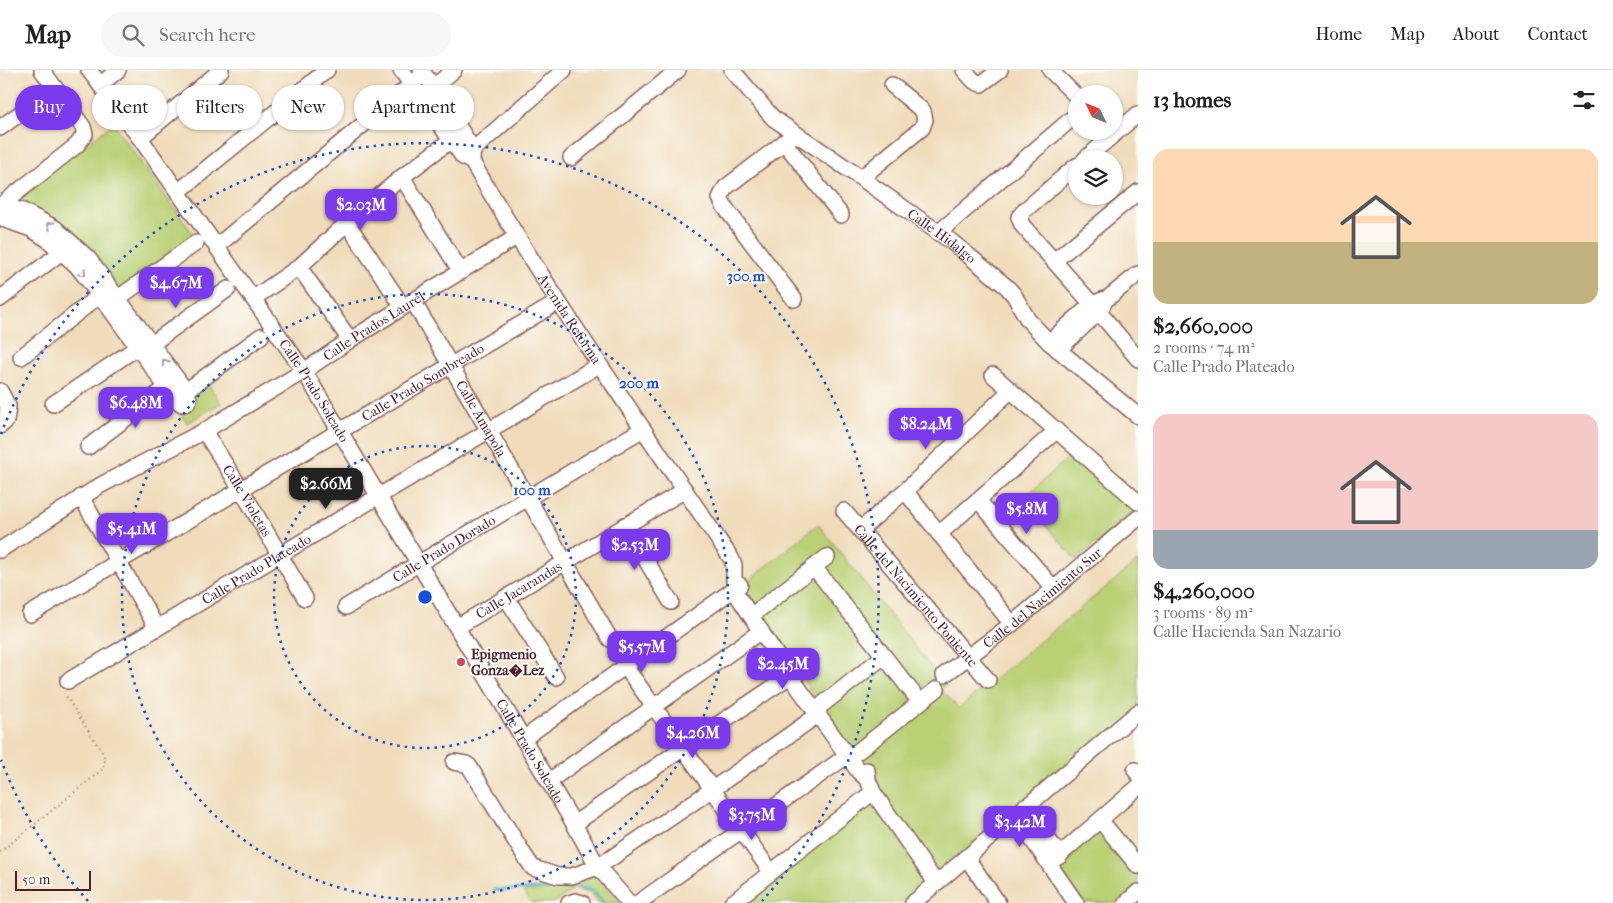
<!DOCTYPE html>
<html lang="en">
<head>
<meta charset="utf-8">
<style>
	body { margin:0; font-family:"IM FELL French Canon",serif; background:#f6f6f6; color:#202124; height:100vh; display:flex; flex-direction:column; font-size:19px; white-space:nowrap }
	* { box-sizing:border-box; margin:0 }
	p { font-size:16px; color:#757577 }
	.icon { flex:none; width:28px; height:28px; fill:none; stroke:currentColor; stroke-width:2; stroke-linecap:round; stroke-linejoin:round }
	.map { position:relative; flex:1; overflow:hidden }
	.side { display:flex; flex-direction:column; background:#fff; width:475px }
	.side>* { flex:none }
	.hud { position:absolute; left:15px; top:15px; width:475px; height:45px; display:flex; gap:10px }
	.needle { width:32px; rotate:313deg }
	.controls { position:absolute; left:1068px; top:15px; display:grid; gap:10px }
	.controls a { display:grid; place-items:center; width:55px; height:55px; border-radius:50%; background:#fff; box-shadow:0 1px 4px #0004; font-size:25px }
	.scale { position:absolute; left:15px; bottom:12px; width:76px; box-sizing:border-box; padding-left:5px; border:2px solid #4a1f2b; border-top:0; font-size:14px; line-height:18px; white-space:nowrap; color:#4a1f2b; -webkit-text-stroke:4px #fdfcf7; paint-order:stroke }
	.price { position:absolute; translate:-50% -42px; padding:0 11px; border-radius:10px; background:#7c3aed; color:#fff; font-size:16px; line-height:32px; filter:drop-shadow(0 1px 2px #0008) }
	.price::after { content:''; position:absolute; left:50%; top:30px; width:15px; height:11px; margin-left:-8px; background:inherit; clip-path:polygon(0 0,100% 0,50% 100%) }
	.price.active { background:#222; color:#fff }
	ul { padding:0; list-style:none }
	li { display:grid; align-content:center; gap:10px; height:265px; padding:0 15px }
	li span { display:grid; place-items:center; height:155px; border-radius:15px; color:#555 }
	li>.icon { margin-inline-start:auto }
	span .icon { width:90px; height:90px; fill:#fffc; stroke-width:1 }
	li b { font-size:21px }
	h2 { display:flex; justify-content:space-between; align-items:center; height:60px; padding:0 15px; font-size:21px }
	.chip { padding:0 18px; border-radius:22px; background:#fff; box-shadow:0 1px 4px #0004; font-size:18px; line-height:45px }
	.chip.active { background:#7c3aed; color:#fff }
	header { display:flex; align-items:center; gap:30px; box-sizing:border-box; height:70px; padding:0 25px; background:#fff; border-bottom:1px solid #e0e0e0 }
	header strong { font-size:24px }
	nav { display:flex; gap:28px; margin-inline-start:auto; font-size:18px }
	.search { width:350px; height:45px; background:#f6f6f6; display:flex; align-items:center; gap:12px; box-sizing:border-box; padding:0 18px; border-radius:28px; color:#757577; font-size:19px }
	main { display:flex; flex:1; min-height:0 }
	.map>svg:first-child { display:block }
	.green { fill:#b9d075; stroke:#827850 }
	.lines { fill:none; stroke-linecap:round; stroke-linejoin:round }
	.stream { stroke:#40acbf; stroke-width:3 }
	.minor-casing { stroke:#84615d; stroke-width:18 }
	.path { stroke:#84615d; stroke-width:2; stroke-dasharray:1 4; stroke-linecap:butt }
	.minor { stroke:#fff; stroke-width:15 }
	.oneway { stroke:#ae9aa0 }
	.ring { fill:none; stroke:#1d4ed8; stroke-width:2.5; stroke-dasharray:2.5 5 }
	.poi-dot { fill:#d1495b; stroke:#fdfcf7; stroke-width:2 }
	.labels { text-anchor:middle; stroke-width:4; stroke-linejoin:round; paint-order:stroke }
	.street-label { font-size:14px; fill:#4a1f2b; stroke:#fdfcf7 }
	.poi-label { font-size:14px; font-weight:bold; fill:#4a1f2b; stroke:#fdfcf7; text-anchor:start }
	.centre { fill:#1d4ed8; stroke:#fdfcf7; stroke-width:2.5 }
	.ring-label { font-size:15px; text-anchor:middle; font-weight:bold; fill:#1d4ed8; stroke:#fdfcf7; stroke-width:4; stroke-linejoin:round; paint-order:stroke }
</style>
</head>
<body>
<header>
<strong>Map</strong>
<div class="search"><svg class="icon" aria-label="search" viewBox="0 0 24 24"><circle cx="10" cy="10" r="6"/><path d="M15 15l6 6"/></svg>Search here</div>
<nav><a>Home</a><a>Map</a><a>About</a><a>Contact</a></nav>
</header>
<main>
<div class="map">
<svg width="1138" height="833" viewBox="0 0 1138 833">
	<rect width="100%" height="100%" fill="#fdfcf7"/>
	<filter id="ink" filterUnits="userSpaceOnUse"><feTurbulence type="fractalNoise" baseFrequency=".02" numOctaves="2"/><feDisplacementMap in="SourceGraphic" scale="10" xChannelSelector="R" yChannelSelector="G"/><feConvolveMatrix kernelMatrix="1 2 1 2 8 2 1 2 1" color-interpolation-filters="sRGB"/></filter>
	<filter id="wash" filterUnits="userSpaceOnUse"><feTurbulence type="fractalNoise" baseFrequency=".0096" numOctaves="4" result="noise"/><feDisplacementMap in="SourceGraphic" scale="20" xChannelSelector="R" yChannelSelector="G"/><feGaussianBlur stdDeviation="1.12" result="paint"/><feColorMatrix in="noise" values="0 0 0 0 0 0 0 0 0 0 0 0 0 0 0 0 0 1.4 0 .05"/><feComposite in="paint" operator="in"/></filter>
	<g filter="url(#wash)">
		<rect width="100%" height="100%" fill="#f0dcbb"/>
		<g class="green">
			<polygon points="113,54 194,165 119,220 8,132"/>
			<polygon points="208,314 221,333 187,353 173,334"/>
			<polygon points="1072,384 1138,438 1076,490 1029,436 1010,451 1006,445"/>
			<polygon points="818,454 945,615 940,619 959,638 1138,491 1138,642 912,833 732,833 883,723 739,519"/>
			<polygon points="1101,758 1138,804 1138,815 1119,833 1083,833 1057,795"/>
			<polygon points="596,804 621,833 599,833 590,823 580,821 578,811"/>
			<polygon points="562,817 572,820 554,833 532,833 523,822 547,820"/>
		</g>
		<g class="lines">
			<polyline class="stream" points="494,820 546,819 563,816 592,820 604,833"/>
		</g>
	</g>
	<g filter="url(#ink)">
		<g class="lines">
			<g class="minor-casing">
				<g id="minor">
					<path id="s1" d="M 89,0 L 140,68 L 304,301 L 574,754 L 598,797 L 629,833"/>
					<path id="s2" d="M 401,0 L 463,87 L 472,92 C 552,228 642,358 731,488 L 734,495 L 734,520 L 790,606 L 859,702 L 868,710"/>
					<polyline points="421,0 434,17 473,80 472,88"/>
					<path id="s3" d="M 732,0 L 773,48 L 861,108 L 952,172 L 1007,217 L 1014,225 L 1028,250 L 1049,272 L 1138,346"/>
					<polyline points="964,0 974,11 981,14 1000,0"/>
					<polyline points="1050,0 1076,26"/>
					<polyline points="100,15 118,0"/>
					<polyline points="434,17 454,0"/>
					<polyline points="0,58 55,18"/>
					<polyline points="140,68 221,0"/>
					<polyline points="784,72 841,145"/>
					<polyline points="473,80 564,0"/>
					<polyline points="571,88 678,0"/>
					<polyline points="1085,89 1138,44"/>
					<polyline points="1076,96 1025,140 1019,147 1022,155 1099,242 1138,289"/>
					<polyline points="402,107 461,202"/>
					<polyline points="861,108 922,58 925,50 923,41 892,15"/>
					<polyline points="178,122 327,0"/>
					<polyline points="0,135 23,141 55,158 88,188 186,321 189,329 187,333 182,334 175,329 108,236 77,196 47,169 31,159 0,148"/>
					<polyline points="0,138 1,135 77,75 85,64 83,57 42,0"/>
					<polyline points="347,153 403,237"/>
					<polyline points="938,163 1076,45"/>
					<polyline points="217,176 424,4"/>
					<polyline points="1054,191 1138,122"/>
					<polyline points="299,197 350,270"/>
					<polyline points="254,228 299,197 347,153 402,107 451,70"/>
					<polyline points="0,229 68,177"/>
					<polyline points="794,229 724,136 720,128 725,118 795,64"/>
					<path id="s4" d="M 413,231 L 610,569"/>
					<polyline points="111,233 196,173"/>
					<polyline points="1049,272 1092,234 1108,228 1138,204"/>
					<polyline points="146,278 228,219"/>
					<polyline points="1058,280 1099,242 1104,233"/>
					<polyline points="21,287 100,225"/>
					<polyline points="993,305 1138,432"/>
					<polyline points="0,321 8,336 6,351 0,356"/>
					<polyline points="186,321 261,266"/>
					<polyline points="53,334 138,277"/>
					<path id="s5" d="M 204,361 L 241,419 L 305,528"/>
					<polyline points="88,377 166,318"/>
					<polyline points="905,421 1012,554"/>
					<polyline points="81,427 157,558"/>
					<polyline points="978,430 1054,519"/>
					<path id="s6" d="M 844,441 L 988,610"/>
					<polyline points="625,455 671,532"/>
					<polyline points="860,460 905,421 1010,321"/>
					<polyline points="939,464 1056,361"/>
					<path id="s7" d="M 0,480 L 101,415 L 204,361 L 304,301 L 350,270 L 516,167"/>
					<polyline points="814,497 920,632"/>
					<polyline points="506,527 556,607"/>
					<path id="s8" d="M 346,537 L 643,359"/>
					<path id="s9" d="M 30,544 L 558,232"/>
					<polyline points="751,546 827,487"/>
					<path id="s10" d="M 457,557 L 685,420"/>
					<polyline points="625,596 771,802"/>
					<path id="s11" d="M 944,605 L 1012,554 L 1138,448"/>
					<path id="s12" d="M 68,611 L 599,295"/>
					<polyline points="823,634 884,586"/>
					<polyline points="523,669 740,515"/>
					<polyline points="857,682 937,619"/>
					<polyline points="454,692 466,694 469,696 526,788 533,798 558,806 572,806 598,797 713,719 819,644"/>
					<polyline points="867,700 868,710 873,722 936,813"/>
					<polyline points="1135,700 1138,704"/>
					<polyline points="549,711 761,561"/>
					<polyline points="1025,736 1060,786"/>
					<polyline points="1015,745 1076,833"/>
					<polyline points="1101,751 1138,796"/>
					<polyline points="574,754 683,678 790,606 799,602"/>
					<polyline points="966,787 998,833"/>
					<polyline points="1049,794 1138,717"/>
					<polyline points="569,833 575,831 582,833"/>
					<polyline points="638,833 848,685"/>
					<polyline points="732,833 873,722"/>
					<polyline points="913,833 1138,642"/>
					<polyline points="1126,833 1138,822"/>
				</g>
			</g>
			<polyline class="path" points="0,782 102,700 105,693 104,685 64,623"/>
			<use href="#minor" class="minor"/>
		</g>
		<defs><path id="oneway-chevron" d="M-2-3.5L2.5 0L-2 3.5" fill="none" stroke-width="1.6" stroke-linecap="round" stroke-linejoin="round" transform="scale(1.25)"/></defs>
		<g class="oneway">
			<use href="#oneway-chevron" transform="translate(50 155) rotate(-148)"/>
			<use href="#oneway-chevron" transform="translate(83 203) rotate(49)"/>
			<use href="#oneway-chevron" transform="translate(165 292) rotate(-125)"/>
		</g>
	</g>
	<g class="ring">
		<circle cx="425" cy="527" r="151"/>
		<circle cx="425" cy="527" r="303"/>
		<path d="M88 831A454 454 0 0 1 1 690M1 364A454 454 0 1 1 762 831"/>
	</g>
	<circle class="poi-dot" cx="461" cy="592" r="5"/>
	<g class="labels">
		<g class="street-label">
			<text dy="5" stroke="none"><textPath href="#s3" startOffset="269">Calle Hidalgo</textPath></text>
			<text dy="5" stroke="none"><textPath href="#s2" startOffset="302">Avenida Reforma</textPath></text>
			<text dy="5" stroke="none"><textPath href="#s7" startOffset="436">Calle Prados Laurel</textPath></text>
			<text dy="5" stroke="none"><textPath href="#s9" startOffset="456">Calle Prado Sombreado</textPath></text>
			<text dy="5" stroke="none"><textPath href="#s1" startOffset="392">Calle Prado Soleado</textPath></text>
			<text dy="5" stroke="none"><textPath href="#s4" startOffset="136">Calle Amapola</textPath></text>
			<text dy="5" stroke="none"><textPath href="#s5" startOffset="82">Calle Violetas</textPath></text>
			<text dy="5" stroke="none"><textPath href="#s8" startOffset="114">Calle Prado Dorado</textPath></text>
			<text dy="5" stroke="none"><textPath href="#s12" startOffset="219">Calle Prado Plateado</textPath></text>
			<text dy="5" stroke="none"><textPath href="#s10" startOffset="72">Calle Jacarandas</textPath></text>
			<text dy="5" stroke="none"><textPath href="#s6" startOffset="111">Calle del Nacimiento Poniente</textPath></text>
			<text dy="5" stroke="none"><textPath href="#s11" startOffset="125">Calle del Nacimiento Sur</textPath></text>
			<text dy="5" stroke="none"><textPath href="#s1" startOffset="812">Calle Prado Soleado</textPath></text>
		</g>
		<g class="poi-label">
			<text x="471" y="589">Epigmenio<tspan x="471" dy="16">Gonza�Lez</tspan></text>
		</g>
	</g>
	<circle cx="425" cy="527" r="8" class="centre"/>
	<g class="ring-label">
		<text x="746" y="211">300 m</text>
		<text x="639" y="318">200 m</text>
		<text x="532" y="425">100 m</text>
	</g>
</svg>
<div class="controls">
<a><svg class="needle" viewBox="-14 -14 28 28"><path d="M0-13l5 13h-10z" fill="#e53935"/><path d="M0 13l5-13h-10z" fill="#757577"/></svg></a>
<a><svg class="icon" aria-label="layers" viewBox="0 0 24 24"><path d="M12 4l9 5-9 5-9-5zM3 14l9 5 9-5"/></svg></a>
</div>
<div class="scale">50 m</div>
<b class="price" style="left:361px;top:161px">$2.03M</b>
<b class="price" style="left:176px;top:239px">$4.67M</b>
<b class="price" style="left:136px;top:359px">$6.48M</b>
<b class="price" style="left:926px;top:380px">$8.24M</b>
<b class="price active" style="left:326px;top:440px">$2.66M</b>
<b class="price" style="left:1027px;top:465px">$5.8M</b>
<b class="price" style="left:132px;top:485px">$5.41M</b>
<b class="price" style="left:635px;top:501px">$2.53M</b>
<b class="price" style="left:642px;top:603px">$5.57M</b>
<b class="price" style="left:783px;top:620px">$2.45M</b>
<b class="price" style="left:693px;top:689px">$4.26M</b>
<b class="price" style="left:752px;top:771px">$3.75M</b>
<b class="price" style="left:1020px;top:778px">$3.42M</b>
<div class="hud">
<a class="chip active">Buy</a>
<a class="chip">Rent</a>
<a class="chip">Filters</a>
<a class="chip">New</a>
<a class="chip">Apartment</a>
</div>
</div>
<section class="side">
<h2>13 homes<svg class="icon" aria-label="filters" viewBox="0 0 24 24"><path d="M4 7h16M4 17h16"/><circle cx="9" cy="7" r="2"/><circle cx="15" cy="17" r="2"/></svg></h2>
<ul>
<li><span style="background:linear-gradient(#ffd9b3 60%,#c2b280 0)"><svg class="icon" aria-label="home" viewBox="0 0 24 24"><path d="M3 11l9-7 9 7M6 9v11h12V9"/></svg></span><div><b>$2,660,000</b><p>2 rooms · 74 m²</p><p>Calle Prado Plateado</p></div></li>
<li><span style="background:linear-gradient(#f6c9c9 75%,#9aa5b1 0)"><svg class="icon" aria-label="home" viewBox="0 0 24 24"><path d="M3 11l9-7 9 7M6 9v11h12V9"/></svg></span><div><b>$4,260,000</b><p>3 rooms · 89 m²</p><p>Calle Hacienda San Nazario</p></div></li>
</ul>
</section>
</main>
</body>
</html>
